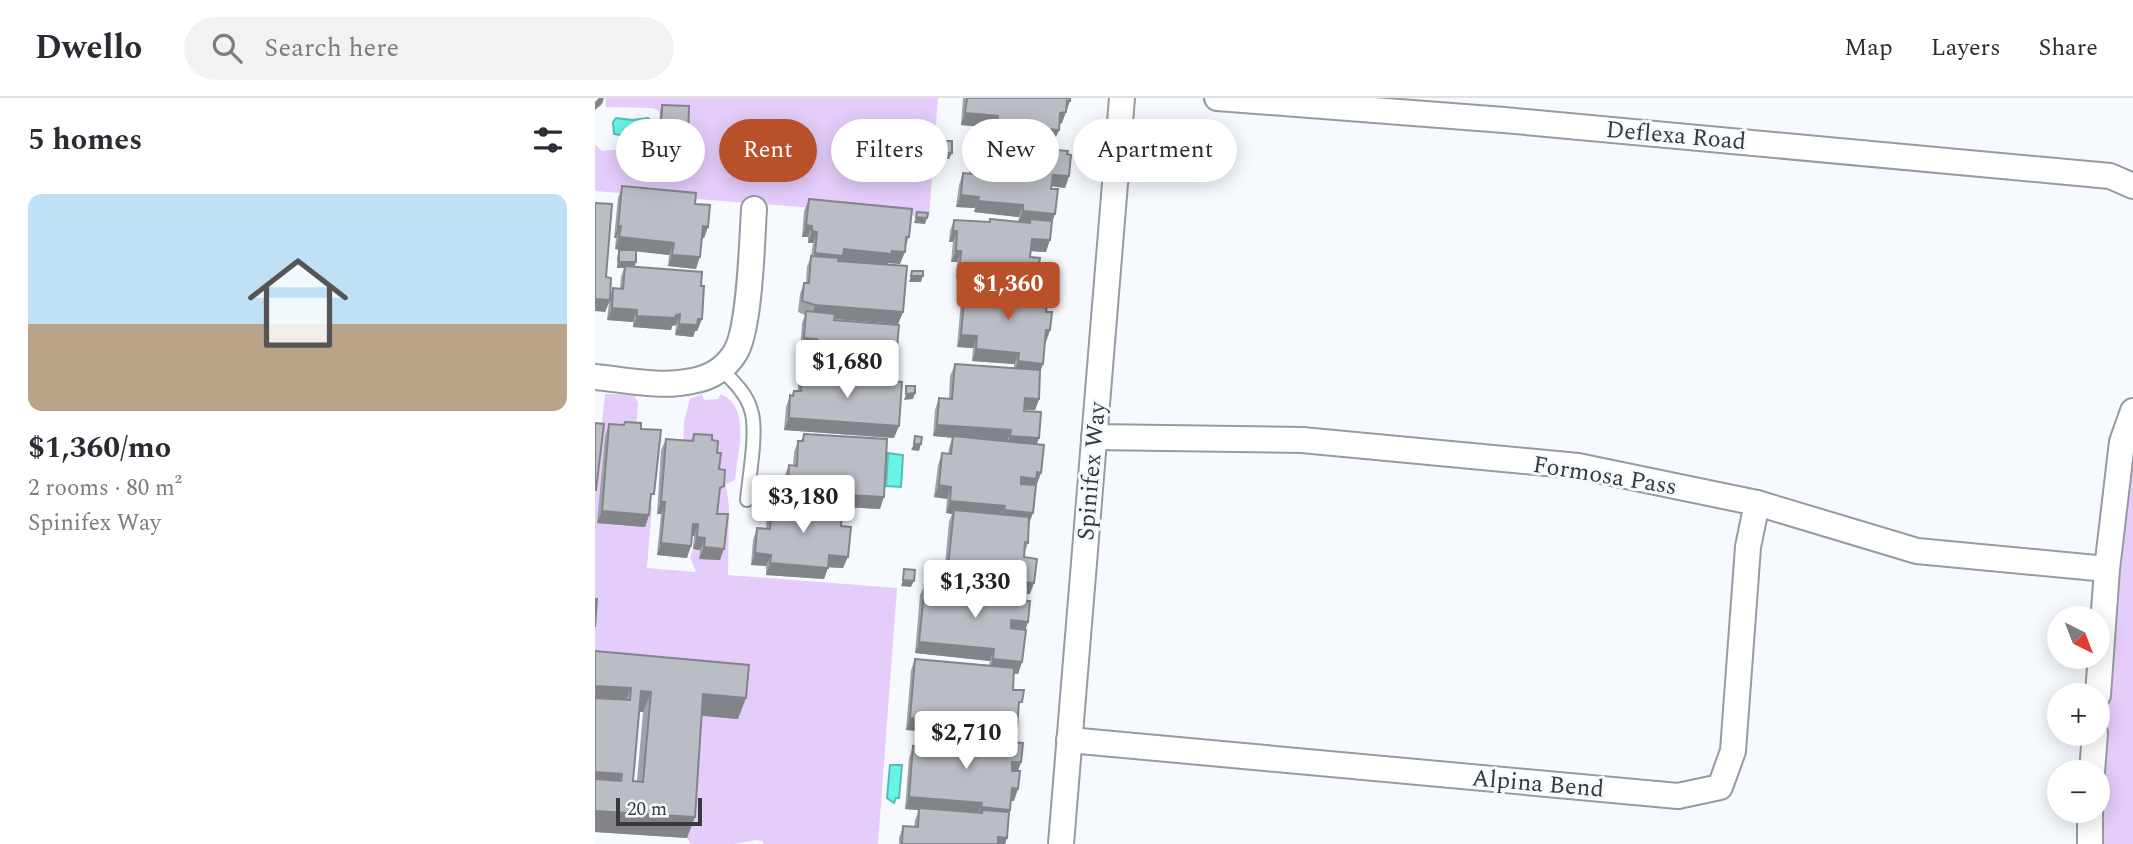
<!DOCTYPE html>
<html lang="en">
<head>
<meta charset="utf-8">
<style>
	body { margin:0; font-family:Spectral,serif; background:#f2f2f3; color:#2b2b33; height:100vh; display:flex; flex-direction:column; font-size:26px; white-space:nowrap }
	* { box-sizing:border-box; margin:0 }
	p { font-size:23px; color:#7c7c81 }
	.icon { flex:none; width:38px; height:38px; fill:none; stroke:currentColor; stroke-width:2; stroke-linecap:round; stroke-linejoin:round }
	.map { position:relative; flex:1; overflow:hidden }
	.side { display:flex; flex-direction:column; background:#fff; width:595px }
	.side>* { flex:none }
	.banner { position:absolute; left:21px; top:21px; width:665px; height:63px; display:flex; gap:14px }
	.needle { width:46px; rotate:138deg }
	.buttons { position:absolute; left:1452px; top:508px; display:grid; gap:14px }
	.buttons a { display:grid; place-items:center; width:63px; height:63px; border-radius:50%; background:#fff; box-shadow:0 4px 18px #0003; font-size:35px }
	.scale { position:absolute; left:21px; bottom:18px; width:86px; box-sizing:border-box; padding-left:7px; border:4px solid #37393c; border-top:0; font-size:19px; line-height:24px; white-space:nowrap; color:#37393c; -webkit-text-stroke:5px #f6fafe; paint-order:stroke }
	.price { position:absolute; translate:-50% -60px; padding:0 16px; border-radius:7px; background:#fff; color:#222; font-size:23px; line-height:46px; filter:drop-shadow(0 2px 4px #0008) }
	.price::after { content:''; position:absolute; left:50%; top:42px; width:21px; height:16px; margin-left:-10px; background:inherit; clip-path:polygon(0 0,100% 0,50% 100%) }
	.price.active { background:#b85129; color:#fff }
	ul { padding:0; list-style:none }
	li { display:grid; align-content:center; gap:14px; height:371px; padding:0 28px }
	li span { display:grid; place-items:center; height:217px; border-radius:14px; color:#555 }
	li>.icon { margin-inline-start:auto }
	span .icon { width:126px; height:126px; fill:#fffc; stroke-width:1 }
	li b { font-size:30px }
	h2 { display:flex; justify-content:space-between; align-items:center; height:84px; padding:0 28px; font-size:30px }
	.tag { padding:0 24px; border-radius:32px; background:#fff; box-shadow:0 4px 18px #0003; font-size:24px; line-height:63px }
	.tag.active { background:#b85129; color:#fff }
	header { display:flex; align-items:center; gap:42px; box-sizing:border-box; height:98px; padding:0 35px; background:#fff; border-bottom:2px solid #e1e1e2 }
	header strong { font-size:33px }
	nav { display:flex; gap:38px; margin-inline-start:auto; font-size:24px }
	.search { width:490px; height:63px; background:#f2f2f3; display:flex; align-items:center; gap:18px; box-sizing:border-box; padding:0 24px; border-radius:38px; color:#7c7c81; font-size:26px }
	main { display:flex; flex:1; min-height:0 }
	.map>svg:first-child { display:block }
	.green { fill:#e5cdfb }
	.water { fill:#67f4e6; stroke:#59bcb3; stroke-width:2 }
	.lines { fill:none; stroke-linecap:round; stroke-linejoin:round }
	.lane-casing { stroke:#959ba1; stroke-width:16 }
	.street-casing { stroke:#959ba1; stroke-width:28 }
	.lane { stroke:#fff; stroke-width:12 }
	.street { stroke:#fff; stroke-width:24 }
	.wall { fill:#a1a3a9; fill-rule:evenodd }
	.shaded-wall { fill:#83848a }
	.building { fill:#bbbdc5; stroke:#83848a; stroke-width:2; fill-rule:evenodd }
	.labels { text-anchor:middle; stroke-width:6; stroke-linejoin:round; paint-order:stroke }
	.street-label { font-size:24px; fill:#37393c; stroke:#f6fafe }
</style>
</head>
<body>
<header>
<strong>Dwello</strong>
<div class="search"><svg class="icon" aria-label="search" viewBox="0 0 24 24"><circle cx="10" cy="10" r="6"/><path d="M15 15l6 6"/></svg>Search here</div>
<nav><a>Map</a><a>Layers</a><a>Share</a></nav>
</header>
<main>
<section class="side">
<h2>5 homes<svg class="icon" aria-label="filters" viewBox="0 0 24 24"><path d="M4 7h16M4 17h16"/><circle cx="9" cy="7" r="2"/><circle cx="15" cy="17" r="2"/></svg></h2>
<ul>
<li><span style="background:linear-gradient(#bfe0f5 60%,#b9a48a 0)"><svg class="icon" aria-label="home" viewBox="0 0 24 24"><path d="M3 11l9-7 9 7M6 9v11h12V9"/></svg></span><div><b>$1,360/mo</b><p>2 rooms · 80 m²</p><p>Spinifex Way</p></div></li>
</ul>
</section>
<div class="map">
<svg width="1538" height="746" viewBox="0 0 1538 746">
	<rect width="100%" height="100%" fill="#f6fafe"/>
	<g class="green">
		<polygon points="11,0 343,0 334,119 0,93 0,46 7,53 64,47 90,48 92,14 65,13 57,10 11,9"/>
		<path d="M 10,296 L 39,297 L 43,305 L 41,333 L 52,407 L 57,408 L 52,470 L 101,474 L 95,460 L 98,451 L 105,451 L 104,460 L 124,462 L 88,354 L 89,323 L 95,301 L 107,296 L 109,302 L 123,301 L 126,296 C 157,310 142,355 140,382 L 131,386 L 134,409 L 133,477 L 302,490 L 283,746 L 168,746 L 168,743 L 161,742 L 139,746 L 96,746 L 92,740 L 100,617 L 0,575 L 0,388 Z"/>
		<polygon points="1538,339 1538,746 1502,746 1506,614"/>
	</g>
	<g class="water">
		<polygon points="21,20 37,22 53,20 60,26 60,36 57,38 37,39 19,36 18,24"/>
		<polygon points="293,355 308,357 306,389 291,388"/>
		<polygon points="295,667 307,667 304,700 301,700 299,705 292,700"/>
	</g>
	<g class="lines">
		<g class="lane-casing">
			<path id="lane" d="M 126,271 C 138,283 152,296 156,312 C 163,332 154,379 152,402"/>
		</g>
		<g class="street-casing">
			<g id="street">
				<polyline points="622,0 909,22 1515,78 1538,88"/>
				<path d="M 0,279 C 31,282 66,290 97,283 C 115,280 130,271 140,255 C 155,232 157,143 159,111"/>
				<polyline points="499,339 707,342 983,368 1162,405 1322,453 1512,471"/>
				<polyline points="1503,597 1512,471 1527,344 1538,313"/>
				<polyline points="474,642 1083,698 1125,689 1138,653 1153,449 1162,405"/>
				<polyline points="1497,674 1500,635"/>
				<polyline points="1495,712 1495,746"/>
				<polyline points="466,746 527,0"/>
			</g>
		</g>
		<use href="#lane" class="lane"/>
		<use href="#street" class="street"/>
	</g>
	<g class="wall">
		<polygon points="368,0 475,0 467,25 464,26 464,32 459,43 398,39 399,30 366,27"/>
		<polygon points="67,7 90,48 63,47 65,13"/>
		<polygon points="344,43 354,61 341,60 342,49"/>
		<polygon points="381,44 472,56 474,78 470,90 457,88 456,128 451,154 435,153 435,159 444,167 455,179 451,191 449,191 447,196 408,193 451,214 455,232 450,244 445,274 444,301 440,312 429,312 444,340 442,346 442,386 439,386 439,387 434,426 433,445 429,457 435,496 431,496 431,503 433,524 430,532 427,564 423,576 419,575 418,592 423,616 418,641 311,632 316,572 320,561 394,567 395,563 320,555 325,497 330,486 348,487 354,424 357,416 351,415 352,401 339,399 343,367 347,355 353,356 354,350 357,340 338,338 340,312 344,300 354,301 355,278 360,266 419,270 419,266 377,263 378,250 362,249 366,202 370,190 381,191 382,181 361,180 362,164 356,164 358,144 354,144 355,133 359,122 394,124 395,121 423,124 424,119 379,114 380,110 361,109 364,87 368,75 374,76 376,56"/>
		<polygon points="27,88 100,106 113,129 109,140 107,140 101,171 73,168 74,157 41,153 39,168 106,188 107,221 102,233 100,233 98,239 80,237 81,227 77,228 76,232 38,229 38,224 12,222 14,204 10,214 11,179 15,199 18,190 25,190 26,179 29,170 22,170 22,158 25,152 20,151 21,140 19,140 23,100"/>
		<polygon points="214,101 314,139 305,166 293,165 292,167 308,214 303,226 239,221 297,283 299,340 189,332 191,309 195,297 197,298 199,293 203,293 203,285 208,273 223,274 224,266 217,266 218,253 205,252 207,225 210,217 203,214 205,196 209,185 211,185 212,169 216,158 218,145 213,145 213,139 207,139 209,113"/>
		<polygon points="14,326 55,407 54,417 50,429 2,425 10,338"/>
		<polygon points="99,336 117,342 122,355 124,399 122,416 125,462 104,461 105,452 98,451 99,438 97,438 92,460 62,457 66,416 62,416 66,352 71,341 96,343"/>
		<polygon points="209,336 285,411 216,407 215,409 208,409 208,410 246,428 248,470 233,469 229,481 171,477 171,468 156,467 158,442 162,430 171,431 172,415 177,404 178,404 180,398 188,399 189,379 194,367 198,367 199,354 203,343 206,343"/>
		<path d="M 0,553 L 143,621 L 107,618 L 92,740 L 0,734 ZM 44,614 L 48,614 L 42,683 L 38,683 Z"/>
		<polygon points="334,637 426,664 423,673 419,703 416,702 412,740 410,746 304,746 304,740 308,728 319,729 320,722 324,712 310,711 314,660 318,648 330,649"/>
	</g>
	<g class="shaded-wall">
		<polygon points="4,0 9,0 7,6 0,12 0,4"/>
		<polygon points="472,3 475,3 467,25 461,27 465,15"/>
		<polygon points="370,15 403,18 399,30 366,27"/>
		<polygon points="402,27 464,32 459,43 398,39"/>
		<polygon points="66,41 93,42 90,48 63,47"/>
		<polygon points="344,54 357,55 354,61 341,60"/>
		<polygon points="458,77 474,78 470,90 454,88"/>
		<polygon points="366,97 384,99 380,110 361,109"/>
		<polygon points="383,103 428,107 424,119 379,114"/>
		<polygon points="428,113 460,116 456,128 435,121 434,126 423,125"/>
		<polygon points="321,119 332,120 330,126 319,125"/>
		<polygon points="211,127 217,128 213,139 207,139"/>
		<polygon points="26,128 21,140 19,140 23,129"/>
		<polygon points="108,128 113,129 109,140 104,140"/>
		<polygon points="217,133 222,134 218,145 213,145"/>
		<polygon points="358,133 362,133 358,144 354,144"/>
		<polygon points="24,139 79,145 74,157 20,151"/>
		<polygon points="437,141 455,142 451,154 432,153"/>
		<polygon points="249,151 297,153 310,154 305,166 293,165 292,168 216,167 220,155"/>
		<polygon points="361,153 366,153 362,164 356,164"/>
		<polygon points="77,157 105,159 101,171 73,168"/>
		<polygon points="24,164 41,164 39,170 22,170"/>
		<polygon points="365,168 386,169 382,181 361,180"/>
		<polygon points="316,178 328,178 326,184 314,184"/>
		<polygon points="455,179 451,191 449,191 447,196 381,192 385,180"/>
		<polygon points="0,201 15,202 10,214 0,213"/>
		<polygon points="220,207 308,214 303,226 216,219"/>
		<polygon points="17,210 42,212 38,224 12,222"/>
		<polygon points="85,216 81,227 77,228 76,232 38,229 42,218 81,217"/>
		<polygon points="103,221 107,221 102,233 100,233 98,239 80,237 84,226"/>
		<polygon points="451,232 455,232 451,244 447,244"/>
		<polygon points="366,237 382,238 378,250 362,249"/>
		<polygon points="209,240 222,241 218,253 205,252"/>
		<polygon points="381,251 424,255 419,266 377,263"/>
		<polygon points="221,254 228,255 224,266 217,266"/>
		<polygon points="423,263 448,266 444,278 419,275"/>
		<polygon points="227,268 300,274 296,286 223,280"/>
		<polygon points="320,295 318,301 309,302 311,296"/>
		<polygon points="430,300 444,301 440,312 426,311"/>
		<polygon points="194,320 304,328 299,340 189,332"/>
		<polygon points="342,327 416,332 412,344 338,338"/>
		<polygon points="415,338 444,340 439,352 411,350"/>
		<polygon points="319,346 326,346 324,353 316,352"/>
		<polygon points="442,374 446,375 442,386 439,386 437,392 422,391 426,379"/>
		<polygon points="344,387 356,389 352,401 339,399"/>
		<polygon points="219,395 289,399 285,411 216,407 215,409 188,408 192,396"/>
		<polygon points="355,403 410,408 405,420 359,412 357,416 351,415"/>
		<polygon points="66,404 70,404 66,416 62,416"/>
		<polygon points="409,412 438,415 434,426 405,423"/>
		<polygon points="7,413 54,417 50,429 2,425"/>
		<polygon points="98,426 103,426 99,438 94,438"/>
		<polygon points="102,439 110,440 105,452 98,451"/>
		<polygon points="66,445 96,448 92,460 62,457"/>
		<polygon points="109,449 129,451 125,462 104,461"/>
		<polygon points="160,455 176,457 171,468 156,467"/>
		<polygon points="234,457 253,459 248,470 229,469"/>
		<polygon points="175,465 233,470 229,481 171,477"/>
		<polygon points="352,478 439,485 435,496 348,490"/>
		<polygon points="308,482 319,483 316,489 306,488"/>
		<polygon points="416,522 433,524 429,536 412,534"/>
		<polygon points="324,544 399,551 395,563 320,555"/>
		<polygon points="398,561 427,564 423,576 394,573"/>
		<polygon points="0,588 36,590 28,611 0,610"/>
		<polygon points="46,593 56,594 48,614 38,613"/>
		<polygon points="108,596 151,600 143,621 100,617"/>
		<polygon points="315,620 422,630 418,641 311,632"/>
		<polygon points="417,664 426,664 422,676 413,675"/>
		<polygon points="0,674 27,676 19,697 0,695"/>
		<polygon points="417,690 423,691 419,703 413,702"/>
		<polygon points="314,699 387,705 382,717 310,711"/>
		<polygon points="386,709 415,712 411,723 387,715 387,712 384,721 382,721"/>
		<polygon points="0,713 100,719 92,740 0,734"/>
		<polygon points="403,739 412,740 410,746 401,746"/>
	</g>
	<g class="building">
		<polygon points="372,0 475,0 475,3 472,3 471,14 465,15 464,32 402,27 403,18 370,15"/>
		<polygon points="67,7 94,8 93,42 66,41"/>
		<polygon points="344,43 357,43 357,55 344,54"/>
		<polygon points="381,44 473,53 472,56 476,57 474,78 458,77 456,91 463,91 460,116 428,113 428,107 383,103 384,99 366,97 368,75 377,76"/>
		<polygon points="27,88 101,95 100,106 115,107 113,129 108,128 105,159 77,157 79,145 24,139 26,128 23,129"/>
		<polygon points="214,101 317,111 314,139 311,139 310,154 297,153 296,156 249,151 248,158 220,155 222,134 217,133 217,128 211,127"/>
		<polygon points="0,105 17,106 11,179 16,180 15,202 0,201"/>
		<polygon points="322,114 333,115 332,120 321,119"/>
		<polygon points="395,121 435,125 435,121 457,123 455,142 437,141 435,159 445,160 444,167 456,168 455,179 452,179 452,184 385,180 386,169 365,168 366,153 361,153 362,133 358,133 359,122 395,124"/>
		<rect x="24" y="152" width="17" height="12"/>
		<polygon points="216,158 244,160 243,163 312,168 308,214 220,207 207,203 209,185 214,185"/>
		<polygon points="30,168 107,174 106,188 109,188 107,221 103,221 102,227 84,226 85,216 81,217 80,220 42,218 42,212 17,210 18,190 28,191"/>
		<polygon points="317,173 328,173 328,178 316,178"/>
		<polygon points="370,190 453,197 451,214 457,214 455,232 451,232 448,266 423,263 424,255 381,251 382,238 366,237"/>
		<polygon points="211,213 240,216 239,222 304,227 300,274 227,268 228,255 221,254 222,241 209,240"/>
		<polygon points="360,266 445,272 444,301 430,300 429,313 446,314 444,340 415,338 416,332 342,327 344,300 357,301"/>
		<polygon points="208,273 234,275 234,279 307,284 304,328 194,320 195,297 198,298 199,293 206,293"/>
		<polygon points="311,288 320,288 320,295 311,296"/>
		<polygon points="30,324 46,325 46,331 66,332 59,396 56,396 54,417 7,413 14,326 29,327"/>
		<polygon points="0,325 9,326 1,392 0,392"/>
		<polygon points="99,336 117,337 117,342 123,343 122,355 126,355 124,371 130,372 129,388 125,390 122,416 133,416 129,451 109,449 110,440 102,439 103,426 98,426 96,448 66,445 70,404 66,404 71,341 98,343"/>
		<polygon points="209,336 292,341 289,399 219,395 219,398 192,396 194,367 202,368 203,343 208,343"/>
		<polygon points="320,338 327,339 326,346 319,346"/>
		<polygon points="358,338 449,347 446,375 442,374 441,381 426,379 426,386 441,387 438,415 409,412 410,408 355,403 356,389 344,387 347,355 356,356"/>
		<polygon points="180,398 205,401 205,405 209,405 208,410 247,414 246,428 256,429 253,459 234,457 233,470 175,465 176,457 160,455 162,430 175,431 177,404 179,404"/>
		<polygon points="359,412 434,419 433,445 430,444 429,459 442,461 439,485 352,478"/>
		<polygon points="309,471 320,472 319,483 308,482"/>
		<polygon points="330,486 431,496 431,503 435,503 433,524 416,522 416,530 431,532 427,564 398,561 399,551 324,544"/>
		<polygon points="0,501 2,501 0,529"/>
		<path d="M 0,553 L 154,567 L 151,600 L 108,596 L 100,719 L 0,713 L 0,681 L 26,683 L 27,676 L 0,674 L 0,600 L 35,602 L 36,590 L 0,588 ZM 46,593 L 56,594 L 48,684 L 38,683 Z"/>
		<polygon points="320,561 419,570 418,592 429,592 427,604 424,604 422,630 315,620"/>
		<polygon points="334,637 428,645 426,664 417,664 417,673 425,673 423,691 417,690 415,712 386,709 387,705 314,699 318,648 333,650"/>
		<polygon points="324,710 387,715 387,712 414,714 412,740 403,739 403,746 307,746 308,728 323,729"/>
	</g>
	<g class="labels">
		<g class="street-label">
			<text transform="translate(1081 37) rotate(5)" y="8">Deflexa Road</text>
			<text transform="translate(496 373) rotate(-85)" y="8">Spinifex Way</text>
			<text transform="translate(1010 377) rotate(9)" y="8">Formosa Pass</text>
			<text transform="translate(943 685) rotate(5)" y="8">Alpina Bend</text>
		</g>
	</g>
</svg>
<div class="buttons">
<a><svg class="needle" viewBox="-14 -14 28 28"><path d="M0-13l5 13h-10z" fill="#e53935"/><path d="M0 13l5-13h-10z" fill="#7c7c81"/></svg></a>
<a>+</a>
<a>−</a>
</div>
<div class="scale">20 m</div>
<b class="price active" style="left:413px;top:224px">$1,360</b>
<b class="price" style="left:252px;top:302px">$1,680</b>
<b class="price" style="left:208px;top:437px">$3,180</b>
<b class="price" style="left:380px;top:522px">$1,330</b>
<b class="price" style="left:371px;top:673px">$2,710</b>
<div class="banner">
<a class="tag">Buy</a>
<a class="tag active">Rent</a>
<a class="tag">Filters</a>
<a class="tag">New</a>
<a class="tag">Apartment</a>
</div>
</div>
</main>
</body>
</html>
